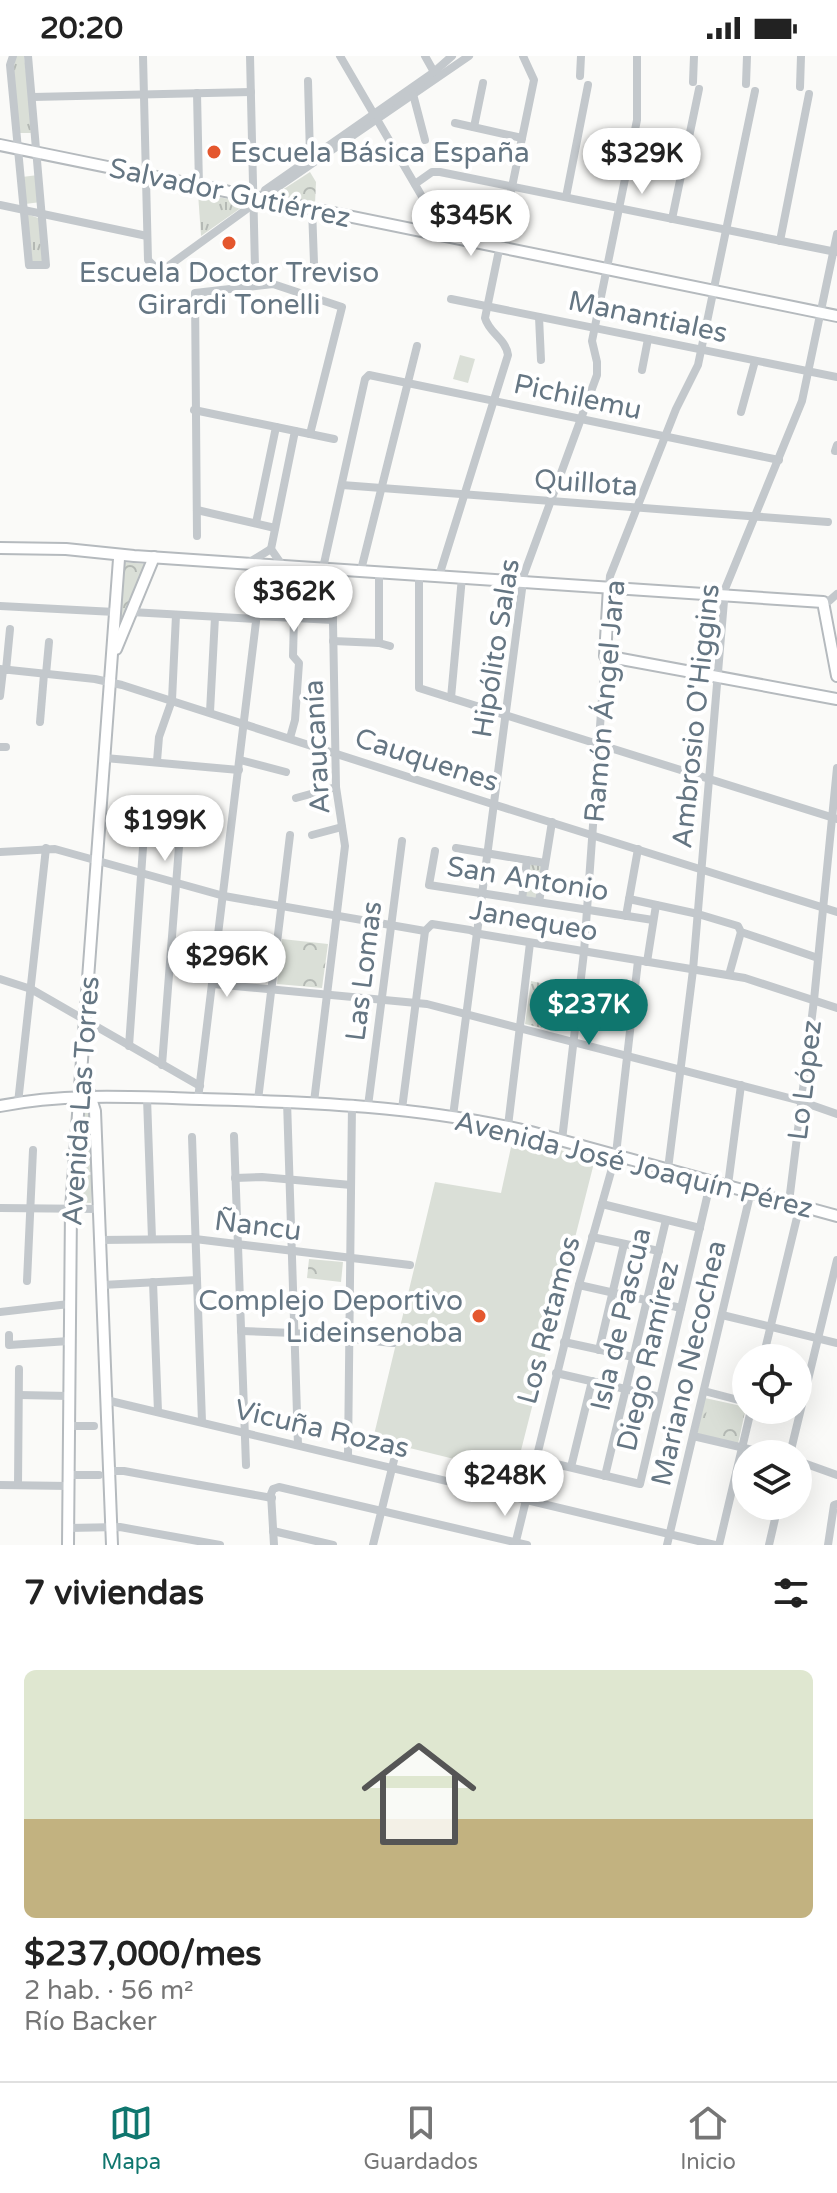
<!DOCTYPE html>
<html lang="es">
<head>
<meta charset="utf-8">
<style>
	body { margin:0; font-family:"Varela Round",sans-serif; background:#f6f6f6; color:#222; height:100vh; display:flex; flex-direction:column; font-size:30px; white-space:nowrap }
	* { box-sizing:border-box; margin:0 }
	p { font-size:26px; color:#767676 }
	.icon { flex:none; width:44px; height:44px; fill:none; stroke:currentColor; stroke-width:2; stroke-linecap:round; stroke-linejoin:round }
	.map { position:relative; height:1489px; overflow:hidden }
	.side { display:flex; flex-direction:column; background:#fff; flex:1 }
	.side>* { flex:none }
	.buttons { position:absolute; left:732px; top:1288px; display:grid; gap:16px }
	.buttons a { display:grid; place-items:center; width:80px; height:80px; border-radius:50%; background:#fff; box-shadow:0 8px 32px #0002; font-size:40px }
	.price { position:absolute; translate:-50% -68px; padding:0 18px; border-radius:28px; background:#fff; color:#222; font-size:26px; line-height:52px; filter:drop-shadow(0 2px 4px #0008) }
	.price::after { content:''; position:absolute; left:50%; top:48px; width:24px; height:18px; margin-left:-12px; background:inherit; clip-path:polygon(0 0,100% 0,50% 100%) }
	.price.current { background:#0f766e; color:#fff }
	ul { padding:0; list-style:none }
	li { display:grid; align-content:center; gap:16px; height:424px; padding:0 24px }
	li+li { border-top:2px solid #e0e0e0 }
	li span { display:grid; place-items:center; height:248px; border-radius:12px; color:#555 }
	li>.icon { margin-inline-start:auto }
	span .icon { width:144px; height:144px; fill:#fffc; stroke-width:1 }
	li b { font-size:34px }
	h2 { display:flex; justify-content:space-between; align-items:center; height:96px; padding:0 24px; font-size:34px }
	.status { display:flex; justify-content:space-between; align-items:center; height:56px; padding:0 40px; background:#fff; direction:ltr }
	.status svg { height:22px; fill:currentColor }
	.dock { display:flex; justify-content:space-around; align-items:center; height:112px; border-top:2px solid #e0e0e0; background:#fff; font-size:22px; color:#767676 }
	.dock a { display:grid; justify-items:center; gap:4px }
	.dock .current { color:#0f766e }
	.map>svg:first-child { display:block }
	.grass { fill:url(#grass-tufts) }
	.forest { fill:url(#forest-crowns) }
	.garden { fill:#dadfd7 }
	.lines { fill:none; stroke-linecap:round; stroke-linejoin:round }
	.major-casing { stroke:#b5babe; stroke-width:14 }
	.minor { stroke:#c3c8cc; stroke-width:8 }
	.major { stroke:#fff; stroke-width:10 }
	.poi-dot { fill:#e4572e; stroke:#fff; stroke-width:3 }
	.labels { text-anchor:middle; stroke-width:8; stroke-linejoin:round; paint-order:stroke }
	.poi-label { font-size:28px; fill:#657683; stroke:#fff; text-anchor:start }
	.street-label { font-size:28px; fill:#657683; stroke:#fff }
</style>
</head>
<body>
<div class="status"><b>20:20</b><svg viewBox="0 0 49 12"><path d="M0 12V9h3v3zM5 12V6h3v6zM10 12V3h3v9zM15 12V0h3v12zM26 1h20v11H26zM47 4h2v5h-2z"/></svg></div>
<div class="map">
<svg width="837" height="1489" viewBox="0 0 837 1489">
	<defs>
		<pattern id="grass-tufts" width="24" height="20" patternUnits="userSpaceOnUse" patternTransform="scale(2)"><rect width="24" height="20" fill="#dadfd7"/><path d="M3 7l-1-3M5 7V3M7 7l1-3M15 17l-1-3M17 17v-4M19 17l1-3" fill="none" stroke="#b4b9b4"/></pattern>
		<pattern id="forest-crowns" width="20" height="18" patternUnits="userSpaceOnUse" patternTransform="scale(2)"><rect width="20" height="18" fill="#dadfd7"/><path d="M2 6a3 3 0 1 1 6 0M12 15a3 3 0 1 1 6 0" fill="none" stroke="#b4b9b4"/></pattern>
	</defs>
	<rect width="100%" height="100%" fill="#fafaf8"/>
	<g class="grass">
		<polygon points="16,0 24,0 34,77 19,77 12,18"/>
		<polygon points="198,137 248,147 201,180"/>
		<polygon points="27,158 41,163 43,205 30,206"/>
		<polygon points="530,808 542,810 537,842 525,840"/>
		<polygon points="531,925 550,929 542,972 525,968"/>
	</g>
	<g class="forest">
		<polygon points="310,116 316,126 315,148 273,140"/>
		<polygon points="123,506 145,508 117,584"/>
		<polygon points="282,883 328,888 322,932 277,928"/>
		<polygon points="85,1048 90,1048 93,1116 76,1115 81,1051"/>
		<polygon points="309,1203 343,1206 341,1226 307,1222"/>
		<polygon points="705,1342 746,1351 738,1388 697,1378"/>
	</g>
	<g class="garden">
		<polygon points="38,119 41,146 25,148 22,121"/>
		<polygon points="460,299 475,303 468,327 453,323"/>
		<polygon points="284,894 300,896 297,925 281,923"/>
		<polygon points="551,928 571,931 566,968 549,966 554,939 550,938"/>
		<polygon points="513,1082 595,1103 515,1418 373,1383 435,1126 501,1137"/>
		<polygon points="77,1118 92,1119 91,1147 76,1146"/>
		<polygon points="708,1349 722,1352 716,1376 703,1373"/>
	</g>
	<g class="lines">
		<g class="major-casing">
			<g id="major">
				<polyline points="0,89 837,260"/>
				<polyline points="0,492 66,493 134,500 823,546 837,620"/>
				<polyline points="609,531 605,600 837,643"/>
				<polyline points="116,593 154,501"/>
				<polyline points="89,1036 95,1055 112,1489"/>
				<path d="M 0,1050 C 66,1037 132,1041 200,1043 C 311,1046 421,1050 531,1076 L 837,1160"/>
				<polyline points="68,1489 71,1153 119,503"/>
			</g>
		</g>
		<g class="minor">
			<polyline points="13,0 10,9 29,209 46,209 28,0"/>
			<polyline points="143,0 148,204 154,210 167,211 262,142 469,0"/>
			<polyline points="250,0 255,212"/>
			<polyline points="340,0 445,180"/>
			<polyline points="425,0 434,16"/>
			<polyline points="580,20 581,0"/>
			<polyline points="308,25 310,100"/>
			<polyline points="693,26 694,0"/>
			<polyline points="746,28 747,0"/>
			<polyline points="800,31 801,0"/>
			<polyline points="197,37 199,130"/>
			<polyline points="413,38 425,84"/>
			<polyline points="33,41 251,36"/>
			<polyline points="455,67 522,82"/>
			<polyline points="474,71 483,27"/>
			<polyline points="415,128 432,116 440,116 836,196"/>
			<polyline points="262,141 265,134 434,16 452,0"/>
			<polyline points="566,141 588,29"/>
			<polyline points="0,149 147,180"/>
			<polyline points="312,152 314,207"/>
			<polyline points="672,163 699,33"/>
			<polyline points="780,185 809,38"/>
			<polyline points="451,243 837,321"/>
			<polyline points="539,261 541,304"/>
			<polyline points="642,314 648,283"/>
			<polyline points="194,354 334,383"/>
			<polyline points="741,356 755,305"/>
			<polyline points="835,395 837,389"/>
			<polyline points="342,429 828,466"/>
			<polyline points="197,454 275,472"/>
			<polyline points="256,467 276,371"/>
			<polyline points="197,480 195,237 273,228 342,251 310,378"/>
			<polyline points="248,507 271,493"/>
			<polyline points="282,509 271,493 295,375"/>
			<polyline points="323,512 365,323 369,319 779,404"/>
			<polyline points="361,514 417,290"/>
			<polyline points="419,518 419,632 837,763"/>
			<path d="M 439,520 L 508,299 C 506,283 489,277 485,262 L 534,24 L 523,0"/>
			<polyline points="609,531 610,520 676,353 698,309 755,35"/>
			<polyline points="823,546 829,545 837,538"/>
			<polyline points="0,550 115,556"/>
			<polyline points="131,556 256,563"/>
			<polyline points="257,560 333,564"/>
			<polyline points="333,585 379,587 390,590"/>
			<polyline points="379,587 379,516"/>
			<polyline points="0,613 95,623 122,629 486,746 837,856"/>
			<polyline points="6,614 10,573"/>
			<polyline points="46,618 49,586"/>
			<polyline points="0,640 3,614"/>
			<polyline points="451,642 462,521"/>
			<polyline points="210,656 215,561"/>
			<polyline points="40,666 44,618"/>
			<polyline points="290,682 295,664 299,607 293,600 294,562"/>
			<polyline points="0,691 6,691"/>
			<polyline points="105,702 239,714"/>
			<polyline points="240,704 286,716"/>
			<polyline points="157,705 159,681 172,644 176,559"/>
			<polyline points="296,742 336,731"/>
			<polyline points="130,748 155,749"/>
			<polyline points="170,751 195,753"/>
			<polyline points="312,779 342,771"/>
			<polyline points="456,792 545,807"/>
			<polyline points="435,795 429,829 653,864"/>
			<polyline points="0,796 55,793 224,840 425,875 432,868 470,874 480,878 745,922 837,952"/>
			<polyline points="522,843 527,804"/>
			<polyline points="629,843 698,858 738,870 741,876 818,902"/>
			<polyline points="539,846 552,766"/>
			<polyline points="626,860 638,793"/>
			<polyline points="647,906 656,849"/>
			<polyline points="729,919 741,876"/>
			<polyline points="0,923 31,933 200,1030"/>
			<polyline points="213,928 427,948 797,1044 837,1058"/>
			<polyline points="129,990 146,749"/>
			<polyline points="162,1009 182,752"/>
			<polyline points="147,1042 152,1183"/>
			<polyline points="198,1043 263,508"/>
			<polyline points="258,1044 290,779"/>
			<polyline points="287,1045 298,1389"/>
			<polyline points="314,1046 345,790 336,731 332,512"/>
			<polyline points="18,1047 46,792"/>
			<polyline points="368,1050 402,785"/>
			<polyline points="402,1053 425,875"/>
			<polyline points="453,1060 524,518 597,319 597,306 592,285 637,64 637,0"/>
			<polyline points="508,1070 530,887"/>
			<polyline points="234,1080 246,1409"/>
			<polyline points="192,1081 202,1366"/>
			<polyline points="562,1084 584,896 605,600"/>
			<polyline points="668,1113 693,914 725,533 802,345 837,178"/>
			<polyline points="235,1122 262,1121 351,1129"/>
			<polyline points="728,1129 741,1029"/>
			<polyline points="789,1146 814,944 837,712"/>
			<polyline points="602,1148 700,1172"/>
			<polyline points="0,1152 99,1153"/>
			<polyline points="592,1181 659,1195"/>
			<polyline points="100,1184 195,1183 410,1209"/>
			<polyline points="27,1225 33,1094"/>
			<polyline points="153,1226 158,1356"/>
			<polyline points="102,1229 197,1224"/>
			<polyline points="579,1229 681,1252"/>
			<polyline points="0,1256 69,1248"/>
			<polyline points="722,1259 837,1287"/>
			<polyline points="241,1275 294,1277 393,1287"/>
			<polyline points="9,1279 9,1289 69,1285"/>
			<polyline points="564,1286 633,1301"/>
			<polyline points="599,1294 624,1188"/>
			<polyline points="763,1302 800,1149"/>
			<polyline points="556,1317 660,1341"/>
			<polyline points="704,1335 746,1346"/>
			<polyline points="19,1339 69,1340"/>
			<polyline points="106,1344 715,1489"/>
			<polyline points="69,1370 94,1370"/>
			<polyline points="693,1380 770,1398"/>
			<polyline points="790,1398 837,1204"/>
			<polyline points="348,1400 352,1048"/>
			<polyline points="535,1403 640,1428 711,1124"/>
			<polyline points="798,1405 837,1419"/>
			<polyline points="571,1411 592,1325"/>
			<polyline points="109,1415 124,1415 272,1442"/>
			<polyline points="69,1419 99,1419"/>
			<polyline points="605,1420 666,1164"/>
			<polyline points="0,1429 69,1430"/>
			<polyline points="18,1429 19,1313"/>
			<polyline points="68,1472 120,1471 220,1489"/>
			<polyline points="273,1475 333,1489"/>
			<polyline points="274,1489 271,1438 273,1433 279,1431 527,1489"/>
			<polyline points="373,1489 397,1392"/>
			<polyline points="515,1489 579,1229 616,1098 638,905"/>
			<polyline points="667,1489 751,1135"/>
			<polyline points="719,1489 751,1354"/>
			<polyline points="769,1489 778,1450"/>
			<polyline points="828,1489 834,1449 837,1448"/>
		</g>
		<use href="#major" class="major"/>
	</g>
	<g class="poi-dot">
		<circle cx="214" cy="96" r="8"/>
		<circle cx="229" cy="187" r="8"/>
		<circle cx="479" cy="1260" r="8"/>
	</g>
	<g class="labels">
		<g class="poi-label">
			<text x="230" y="106">Escuela Básica España</text>
			<text x="229" y="226" text-anchor="middle">Escuela Doctor Treviso<tspan x="229" dy="32">Girardi Tonelli</tspan></text>
			<text x="463" y="1254" text-anchor="end">Complejo Deportivo<tspan x="463" dy="32">Lideinsenoba</tspan></text>
		</g>
		<g class="street-label">
			<text transform="translate(230 136) rotate(12)" y="10">Salvador Gutiérrez</text>
			<text transform="translate(648 260) rotate(12)" y="10">Manantiales</text>
			<text transform="translate(578 340) rotate(12)" y="10">Pichilemu</text>
			<text transform="translate(586 426) rotate(4)" y="10">Quillota</text>
			<text transform="translate(495 592) rotate(-81)" y="10">Hipólito Salas</text>
			<text transform="translate(604 645) rotate(-85)" y="10">Ramón Ángel Jara</text>
			<text transform="translate(695 660) rotate(-84)" y="10">Ambrosio O'Higgins</text>
			<text transform="translate(316 691) rotate(-93)" y="10">Araucanía</text>
			<text transform="translate(427 703) rotate(18)" y="10">Cauquenes</text>
			<text transform="translate(528 822) rotate(9)" y="10">San Antonio</text>
			<text transform="translate(534 864) rotate(10)" y="10">Janequeo</text>
			<text transform="translate(363 915) rotate(-83)" y="10">Las Lomas</text>
			<text transform="translate(804 1024) rotate(-83)" y="10">Lo López</text>
			<text transform="translate(80 1045) rotate(-86)" y="10">Avenida Las Torres</text>
			<text transform="translate(634 1108) rotate(14)" y="10">Avenida José Joaquín Pérez</text>
			<text transform="translate(258 1169) rotate(7)" y="10">Ñancu</text>
			<text transform="translate(620 1263) rotate(-77)" y="10">Isla de Pascua</text>
			<text transform="translate(548 1264) rotate(-75)" y="10">Los Retamos</text>
			<text transform="translate(647 1300) rotate(-77)" y="10">Diego Ramírez</text>
			<text transform="translate(688 1307) rotate(-77)" y="10">Mariano Necochea</text>
			<text transform="translate(322 1372) rotate(13)" y="10">Vicuña Rozas</text>
		</g>
	</g>
</svg>
<div class="buttons">
<a><svg class="icon" aria-label="locate" viewBox="0 0 24 24"><circle cx="12" cy="12" r="6"/><path d="M12 2v4M12 18v4M2 12h4M18 12h4"/></svg></a>
<a><svg class="icon" aria-label="layers" viewBox="0 0 24 24"><path d="M12 4l9 5-9 5-9-5zM3 14l9 5 9-5"/></svg></a>
</div>
<b class="price" style="left:642px;top:140px">$329K</b>
<b class="price" style="left:471px;top:202px">$345K</b>
<b class="price" style="left:294px;top:578px">$362K</b>
<b class="price" style="left:165px;top:807px">$199K</b>
<b class="price" style="left:227px;top:943px">$296K</b>
<b class="price current" style="left:589px;top:991px">$237K</b>
<b class="price" style="left:505px;top:1462px">$248K</b>
</div>
<section class="side">
<h2>7 viviendas<svg class="icon" aria-label="filters" viewBox="0 0 24 24"><path d="M4 7h16M4 17h16"/><circle cx="9" cy="7" r="2"/><circle cx="15" cy="17" r="2"/></svg></h2>
<ul>
<li><span style="background:linear-gradient(#dfe7d0 60%,#c2b280 0)"><svg class="icon" aria-label="home" viewBox="0 0 24 24"><path d="M3 11l9-7 9 7M6 9v11h12V9"/></svg></span><div><b>$237,000/mes</b><p>2 hab. · 56 m²</p><p>Río Backer</p></div></li>
</ul>
</section>
<nav class="dock">
<a class="current"><svg class="icon" aria-label="map" viewBox="0 0 24 24"><path d="M3 6l6-2 6 2 6-2v14l-6 2-6-2-6 2zM9 4v14M15 6v14"/></svg>Mapa</a>
<a><svg class="icon" aria-label="saved" viewBox="0 0 24 24"><path d="M7 4h10v16l-5-4-5 4z"/></svg>Guardados</a>
<a><svg class="icon" aria-label="home" viewBox="0 0 24 24"><path d="M3 11l9-7 9 7M6 9v11h12V9"/></svg>Inicio</a>
</nav>
</body>
</html>
